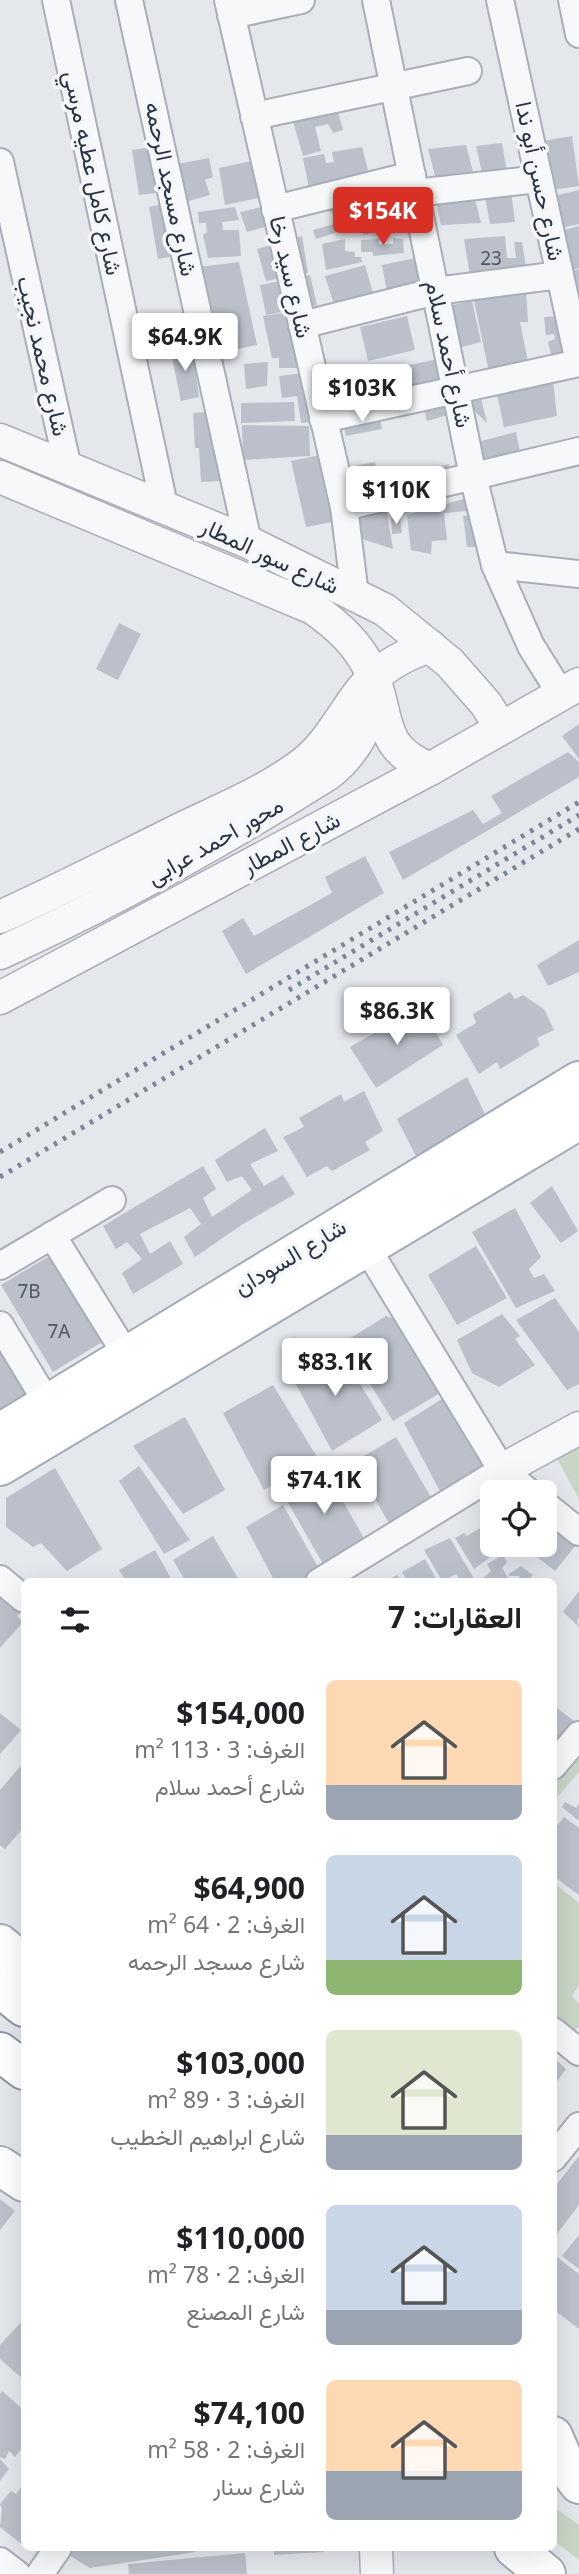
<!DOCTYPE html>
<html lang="ar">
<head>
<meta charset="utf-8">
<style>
	body { margin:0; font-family:"Noto Sans",Vazirmatn,sans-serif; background:#f2f2f2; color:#202124; direction:rtl; height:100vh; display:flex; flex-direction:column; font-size:26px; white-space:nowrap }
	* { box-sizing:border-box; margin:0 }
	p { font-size:23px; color:#757577 }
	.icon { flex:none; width:38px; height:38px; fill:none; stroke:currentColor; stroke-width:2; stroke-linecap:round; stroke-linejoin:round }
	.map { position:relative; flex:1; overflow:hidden; direction:ltr }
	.panel { position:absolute; left:21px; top:1578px; width:536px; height:973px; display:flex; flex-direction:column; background:#fff; border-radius:10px; box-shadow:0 7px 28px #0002; direction:rtl }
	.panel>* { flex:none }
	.controls { position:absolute; left:480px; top:1480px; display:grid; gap:14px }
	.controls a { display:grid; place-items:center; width:77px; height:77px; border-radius:10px; background:#fff; box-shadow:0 7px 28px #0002; font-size:35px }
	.price { position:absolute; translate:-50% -60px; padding:0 16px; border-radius:7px; background:#fff; color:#222; font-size:23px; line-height:46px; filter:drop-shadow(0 2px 4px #0008) }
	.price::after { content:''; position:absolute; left:50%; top:42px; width:21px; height:16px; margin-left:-10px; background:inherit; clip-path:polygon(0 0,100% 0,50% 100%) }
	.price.on { background:#d93025; color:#fff }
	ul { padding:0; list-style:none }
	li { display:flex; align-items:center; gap:21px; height:175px; padding:0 35px }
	li span { display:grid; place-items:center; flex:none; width:196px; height:140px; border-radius:10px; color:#555 }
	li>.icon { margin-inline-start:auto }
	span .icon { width:84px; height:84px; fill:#fffc; stroke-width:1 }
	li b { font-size:30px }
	h2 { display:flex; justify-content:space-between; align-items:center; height:84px; padding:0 35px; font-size:30px }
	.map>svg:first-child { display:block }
	.green { fill:#c9d6c5 }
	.building { fill:#bbc0ca }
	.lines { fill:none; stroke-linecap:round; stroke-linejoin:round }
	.minor-casing { stroke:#a9aeb7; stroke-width:30 }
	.tertiary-casing { stroke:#a9aeb7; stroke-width:35 }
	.primary-casing { stroke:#a3abb8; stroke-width:42 }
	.motorway-casing { stroke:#8b94a3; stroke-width:42 }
	.minor { stroke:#f7f8fa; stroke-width:26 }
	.tertiary { stroke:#f7f8fa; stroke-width:32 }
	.primary { stroke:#fff; stroke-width:38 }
	.motorway { stroke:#fff; stroke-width:38 }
	.rail { stroke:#7d8696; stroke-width:5; stroke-dasharray:3.5 7; stroke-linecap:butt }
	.labels { text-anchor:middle; stroke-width:7; stroke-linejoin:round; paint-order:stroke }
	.number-label { font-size:19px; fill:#4f5766 }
	.street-label { font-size:23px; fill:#2b3445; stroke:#f4f6f9 }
</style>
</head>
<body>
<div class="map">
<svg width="579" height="2574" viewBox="0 0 579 2574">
	<rect width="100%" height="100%" fill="#e4e7ec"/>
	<g class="green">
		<polygon points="579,1446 579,1499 556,1457"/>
		<polygon points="579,1749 579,1772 553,1802 553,1781"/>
		<polygon points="553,1882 579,1903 579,1985 572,1996 579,2004 579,2027 570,2033 553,2019"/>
		<polygon points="553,2506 579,2525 579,2560 553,2540"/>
	</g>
	<g class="building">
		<polygon points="337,108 343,130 333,133 328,124 315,127 321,151 303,156 292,118"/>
		<polygon points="572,136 579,186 544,191 537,142"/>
		<polygon points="502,143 508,178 484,181 476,146"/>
		<polygon points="466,145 476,183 438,187 428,149"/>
		<polygon points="158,146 164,192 139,195 132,150"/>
		<polygon points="362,147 371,182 311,198 303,158 324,154 326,163 334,162 332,152"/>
		<polygon points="209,158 213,177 205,180 210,195 178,204 177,164"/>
		<polygon points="260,159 268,196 225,205 219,168"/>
		<polygon points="579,190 579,224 556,229 549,197"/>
		<polygon points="473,191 481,223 441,225 435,196"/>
		<polygon points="511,191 515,222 490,224 485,197"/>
		<polygon points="379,192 379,201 331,213 329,203"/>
		<polygon points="171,202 180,255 158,259 149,207"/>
		<polygon points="271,205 275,224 247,232 240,212"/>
		<polygon points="235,207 239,220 222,222 223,230 239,230 241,256 208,258 203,235 207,232 206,223 199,223 198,212"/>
		<polygon points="392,213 397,232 387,234 386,230 363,235 359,221"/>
		<polygon points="349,220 351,228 316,239 313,230"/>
		<polygon points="579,226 579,268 568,271 557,232"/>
		<polygon points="302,236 308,273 266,281 257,249"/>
		<polygon points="505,236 507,258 516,258 514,242 522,242 527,273 471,281 464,239"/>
		<polygon points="393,238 403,239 404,253 373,256 373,252 361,252 361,240 379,239 379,244 393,244"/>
		<polygon points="345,239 345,251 355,252 355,257 361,257 362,262 326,270 322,244"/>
		<polygon points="416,258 422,291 388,297 382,265"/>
		<polygon points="239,262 257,345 212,354 191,268"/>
		<polygon points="365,265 375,300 336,311 325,276"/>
		<polygon points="579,269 579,352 552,359 548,342 555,339 554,334 546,335 544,317 576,315 567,272"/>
		<polygon points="310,275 317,305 266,315 260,285"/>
		<polygon points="526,289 528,322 520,322 529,367 490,377 472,291"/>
		<polygon points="472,301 481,342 451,350 443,307"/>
		<polygon points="311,309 301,368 279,368 279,358 272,358 263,316"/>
		<polygon points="407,316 415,350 368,361 360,327"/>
		<polygon points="170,348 193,351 199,397 181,401"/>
		<polygon points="438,359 444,391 389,402 386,387 380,388 377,372"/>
		<polygon points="268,362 267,386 246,389 244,364"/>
		<polygon points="311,372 311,422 301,423 297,396 282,398 279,376"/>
		<polygon points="553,381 557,416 504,427 496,390"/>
		<polygon points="480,394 487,423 461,398"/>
		<polygon points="454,400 458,412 427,421 424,409"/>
		<polygon points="294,402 295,421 241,423 241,403"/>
		<polygon points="216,411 220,481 201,482 199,448 195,448 193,413"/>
		<polygon points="379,413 382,429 346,436 342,420"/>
		<polygon points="242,425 309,426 310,456 243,460"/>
		<polygon points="516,432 522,462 475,473 470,444"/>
		<polygon points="325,454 338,521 306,527 291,461"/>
		<polygon points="375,462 382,494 346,502 339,469"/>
		<polygon points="449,464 452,478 393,491 391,477"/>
		<polygon points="467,498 467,511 444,513 447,540 432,541 431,554 411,550 407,515"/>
		<polygon points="385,502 393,549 356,537 348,511"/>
		<polygon points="471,515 481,547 467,547 463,516"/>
		<polygon points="400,517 402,533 392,534 391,518"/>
		<polygon points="119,623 141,634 118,680 96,669"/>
		<polygon points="579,724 579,759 562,736"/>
		<polygon points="568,752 579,762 579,777 403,880 389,852 473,810 483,824 502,813 491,796"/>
		<polygon points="365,856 384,893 246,974 222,931 243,918 254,936 332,893 325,877"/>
		<polygon points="579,940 579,972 548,986 537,965"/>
		<polygon points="510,992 515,999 523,995 544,1009 554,1030 537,1038 540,1045 500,1069 497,1062 479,1074 456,1035 476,1023 473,1014"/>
		<polygon points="421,1006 443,1045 376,1088 350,1047"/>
		<polygon points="467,1077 485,1114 416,1156 397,1119"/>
		<polygon points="364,1091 383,1131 365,1142 370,1150 332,1171 327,1166 307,1177 283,1137 304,1127 299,1118 341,1094 344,1102"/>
		<polygon points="265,1128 278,1151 250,1164 264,1186 283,1175 295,1194 243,1224 195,1257 184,1237 201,1224 190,1208 140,1234 150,1254 170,1241 183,1264 133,1294 122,1273 142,1259 127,1242 116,1249 103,1226 203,1166 216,1189 203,1198 212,1217 252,1190 242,1176 227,1182 215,1160"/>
		<polygon points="552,1186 578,1231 561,1243 530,1203"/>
		<polygon points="515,1208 541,1257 529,1269 534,1278 544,1274 555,1291 516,1308 472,1232"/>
		<polygon points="476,1246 507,1298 457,1325 428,1275"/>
		<polygon points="51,1255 104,1341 53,1372 1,1285"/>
		<polygon points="555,1298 579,1332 579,1384 567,1390 516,1320"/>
		<polygon points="502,1314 520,1336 515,1339 535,1365 499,1387 472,1373 457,1340"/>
		<polygon points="386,1316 409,1324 447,1389 393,1421 344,1342"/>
		<polygon points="0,1342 33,1389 0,1412"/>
		<polygon points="337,1346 382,1420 332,1451 290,1373"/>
		<polygon points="273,1385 317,1457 264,1490 223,1413"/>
		<polygon points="448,1395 486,1454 481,1478 443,1497 404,1423"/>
		<polygon points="185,1417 225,1490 183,1514 133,1446"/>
		<polygon points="396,1437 432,1499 390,1525 354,1462"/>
		<polygon points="139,1466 190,1540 164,1554 119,1481"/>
		<polygon points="323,1466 365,1540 323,1564 283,1494"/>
		<polygon points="55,1468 102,1549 67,1571 41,1543 33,1547 6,1527 6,1498"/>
		<polygon points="283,1505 322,1574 308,1582 275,1582 246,1527"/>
		<polygon points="544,1515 577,1539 576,1545 555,1571 536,1556 537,1551 529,1545 544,1545"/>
		<polygon points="480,1528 496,1553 474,1569 455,1538 464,1533 467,1536"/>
		<polygon points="213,1536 240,1582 186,1582 173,1560"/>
		<polygon points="450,1538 476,1582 454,1582 459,1578 456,1574 442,1581 424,1550"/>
		<polygon points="155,1550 173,1582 127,1582 119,1570"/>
		<polygon points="503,1555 507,1562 502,1568 510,1581 516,1579 518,1582 484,1582 482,1579 491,1571 487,1564"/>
		<polygon points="425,1559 438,1582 408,1582 402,1572"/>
		<polygon points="521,1566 533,1575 526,1582 522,1582 519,1576 509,1576 509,1574"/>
		<polygon points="397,1575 402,1582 383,1582"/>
		<polygon points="0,1586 24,1608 17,1616 23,1622 0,1648"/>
		<polygon points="579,1591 579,1618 577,1620 579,1627 563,1612"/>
		<polygon points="553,1705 574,1721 553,1746"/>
		<polygon points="0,1713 21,1730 0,1754"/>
		<polygon points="24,1762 24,1827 5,1849 0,1845 0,1790"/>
		<polygon points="565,1802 576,1808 579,1804 579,1821 562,1807"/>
		<polygon points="564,1817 579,1828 579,1895 553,1876 553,1831"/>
		<polygon points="553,2057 566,2069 553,2087"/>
		<polygon points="579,2156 579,2205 553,2239 553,2189"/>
		<polygon points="0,2199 15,2211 0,2230"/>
		<polygon points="579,2235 579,2269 562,2256"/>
		<polygon points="553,2254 579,2274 579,2329 553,2309"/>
		<polygon points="24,2319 24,2380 0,2359 0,2345"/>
		<polygon points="2,2391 24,2410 24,2445 15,2457 9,2451 5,2459 0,2457 0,2394"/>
		<polygon points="0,2459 9,2469 0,2481"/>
		<polygon points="24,2483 24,2546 0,2527 2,2509 0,2504 11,2491 16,2494"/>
		<polygon points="64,2548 191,2548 196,2552 90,2568 62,2551"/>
		<polygon points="274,2548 324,2548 324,2552 274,2555"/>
		<polygon points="245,2553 247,2574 129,2574 128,2564"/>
	</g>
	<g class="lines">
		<g class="minor-casing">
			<g id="minor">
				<polyline points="56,0 165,510"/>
				<polyline points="129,0 248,542"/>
				<polyline points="228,0 344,507 355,595"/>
				<polyline points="376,0 473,476 495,565 531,646 561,694"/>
				<polyline points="500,0 579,362"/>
				<polyline points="572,0 579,34"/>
				<polyline points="231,15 301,0"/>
				<polyline points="254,116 468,71"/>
				<polyline points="0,162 68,468"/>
				<polyline points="415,193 539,179"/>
				<polyline points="275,209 412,175"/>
				<polyline points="302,325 436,291 560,275"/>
				<polyline points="323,419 579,363"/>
				<polyline points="344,507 579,451"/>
				<polyline points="495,565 579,574"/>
				<polyline points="52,1235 127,1356"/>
				<polyline points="367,1248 502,1470 530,1493"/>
				<polyline points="0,1266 112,1200"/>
				<polyline points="0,1325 48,1404"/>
				<polyline points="544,1504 579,1532"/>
				<polyline points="0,1579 24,1599"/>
				<polyline points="319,1582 502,1470"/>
				<polyline points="553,1766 579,1735"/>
				<polyline points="553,2031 579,2052"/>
				<polyline points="553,2158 579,2126"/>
				<polyline points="0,2561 17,2574"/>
				<polyline points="40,2574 58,2548"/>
			</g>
		</g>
		<g class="tertiary-casing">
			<g id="tertiary">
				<polyline points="0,440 248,542 385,610 450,663 486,704 501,728"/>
				<path d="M 0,477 L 313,608 C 337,625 359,644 371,672 C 391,716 375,746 430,769"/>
				<path d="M 0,917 C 60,890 118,860 177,831 C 218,811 263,793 300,766 C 327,746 340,718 360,692 C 378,669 403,655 430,646"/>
				<path d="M 0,953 C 114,901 222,841 328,774 C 355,753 371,724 373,689"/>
				<polyline points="0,998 430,769 579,684"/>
				<polyline points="502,1470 579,1428"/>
				<polyline points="376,2548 377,2574"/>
			</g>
		</g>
		<g class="primary-casing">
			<g id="primary">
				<polyline points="0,1433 579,1081"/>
				<polyline points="0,1466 579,1120"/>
				<polyline points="0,1944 24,1964"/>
				<polyline points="0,2166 24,2182"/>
				<polyline points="553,2436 567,2468 579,2484"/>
				<polyline points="514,2548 546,2574"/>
			</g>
		</g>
		<g class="motorway-casing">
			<g id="motorway">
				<polyline points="0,1988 24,2007"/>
				<polyline points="0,2052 24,2070"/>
				<polyline points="553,2461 567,2468"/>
			</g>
		</g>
		<use href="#minor" class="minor"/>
		<use href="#tertiary" class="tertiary"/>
		<use href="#primary" class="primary"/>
		<use href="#motorway" class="motorway"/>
		<g class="rail">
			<polyline points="289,990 579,815"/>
			<polyline points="0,1152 579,802"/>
			<polyline points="0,1177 579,829"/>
		</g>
	</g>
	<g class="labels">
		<g class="number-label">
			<text x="491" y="265">23</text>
			<text x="29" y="1298">7B</text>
			<text x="59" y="1338">7A</text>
		</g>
		<g class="street-label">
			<text transform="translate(93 173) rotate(78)" y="8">شارع كامل عطيه مرسي</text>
			<text transform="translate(540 181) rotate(78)" y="8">شارع حسن أبو ندا</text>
			<text transform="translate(171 189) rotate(78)" y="8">شارع مسجد الرحمه</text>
			<text transform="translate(291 277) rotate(77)" y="8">شارع سيد رخا</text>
			<text transform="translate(449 354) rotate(78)" y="8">شارع أحمد سلام</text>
			<text transform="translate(43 356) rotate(77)" y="8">شارع محمد نجيب</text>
			<text transform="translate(270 556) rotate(25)" y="8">شارع سور المطار</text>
			<text transform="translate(215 841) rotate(-30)" y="8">محور احمد عرابى</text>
			<text transform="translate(291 843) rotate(-28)" y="8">شارع المطار</text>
			<text transform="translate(290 1257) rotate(-31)" y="8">شارع السودان</text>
		</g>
	</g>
</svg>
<div class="controls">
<a><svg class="icon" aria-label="locate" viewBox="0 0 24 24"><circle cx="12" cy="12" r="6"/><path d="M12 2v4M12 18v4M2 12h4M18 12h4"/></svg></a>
</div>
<b class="price on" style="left:383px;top:247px">$154K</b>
<b class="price" style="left:185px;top:373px">$64.9K</b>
<b class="price" style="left:362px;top:424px">$103K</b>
<b class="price" style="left:396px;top:526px">$110K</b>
<b class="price" style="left:397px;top:1047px">$86.3K</b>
<b class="price" style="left:335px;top:1398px">$83.1K</b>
<b class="price" style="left:324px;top:1516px">$74.1K</b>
<section class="panel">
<h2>العقارات: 7<svg class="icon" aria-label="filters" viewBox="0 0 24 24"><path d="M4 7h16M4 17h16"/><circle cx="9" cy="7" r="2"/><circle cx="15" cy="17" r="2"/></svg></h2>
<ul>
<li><span style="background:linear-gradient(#ffd9b3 75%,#9aa5b1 0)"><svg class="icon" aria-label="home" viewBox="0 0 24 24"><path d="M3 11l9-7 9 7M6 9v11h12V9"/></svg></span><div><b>$154,000</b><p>الغرف: 3 · 113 m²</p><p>شارع أحمد سلام</p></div></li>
<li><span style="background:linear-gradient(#c9d6e8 75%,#8fb573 0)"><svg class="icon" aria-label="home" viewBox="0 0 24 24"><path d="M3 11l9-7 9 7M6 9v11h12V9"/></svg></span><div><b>$64,900</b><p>الغرف: 2 · 64 m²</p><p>شارع مسجد الرحمه</p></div></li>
<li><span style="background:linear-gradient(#dfe7d0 75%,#9aa5b1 0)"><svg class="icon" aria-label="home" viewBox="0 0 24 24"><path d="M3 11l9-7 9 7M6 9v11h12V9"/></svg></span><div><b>$103,000</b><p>الغرف: 3 · 89 m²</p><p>شارع ابراهيم الخطيب</p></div></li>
<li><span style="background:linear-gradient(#c9d6e8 75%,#9aa5b1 0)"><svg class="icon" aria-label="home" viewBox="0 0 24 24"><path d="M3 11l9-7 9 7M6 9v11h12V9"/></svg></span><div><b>$110,000</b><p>الغرف: 2 · 78 m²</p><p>شارع المصنع</p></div></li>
<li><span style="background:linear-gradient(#ffd9b3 65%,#9aa5b1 0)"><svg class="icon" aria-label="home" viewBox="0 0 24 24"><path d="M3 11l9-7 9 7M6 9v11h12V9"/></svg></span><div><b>$74,100</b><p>الغرف: 2 · 58 m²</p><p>شارع سنار</p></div></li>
</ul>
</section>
</div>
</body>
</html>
